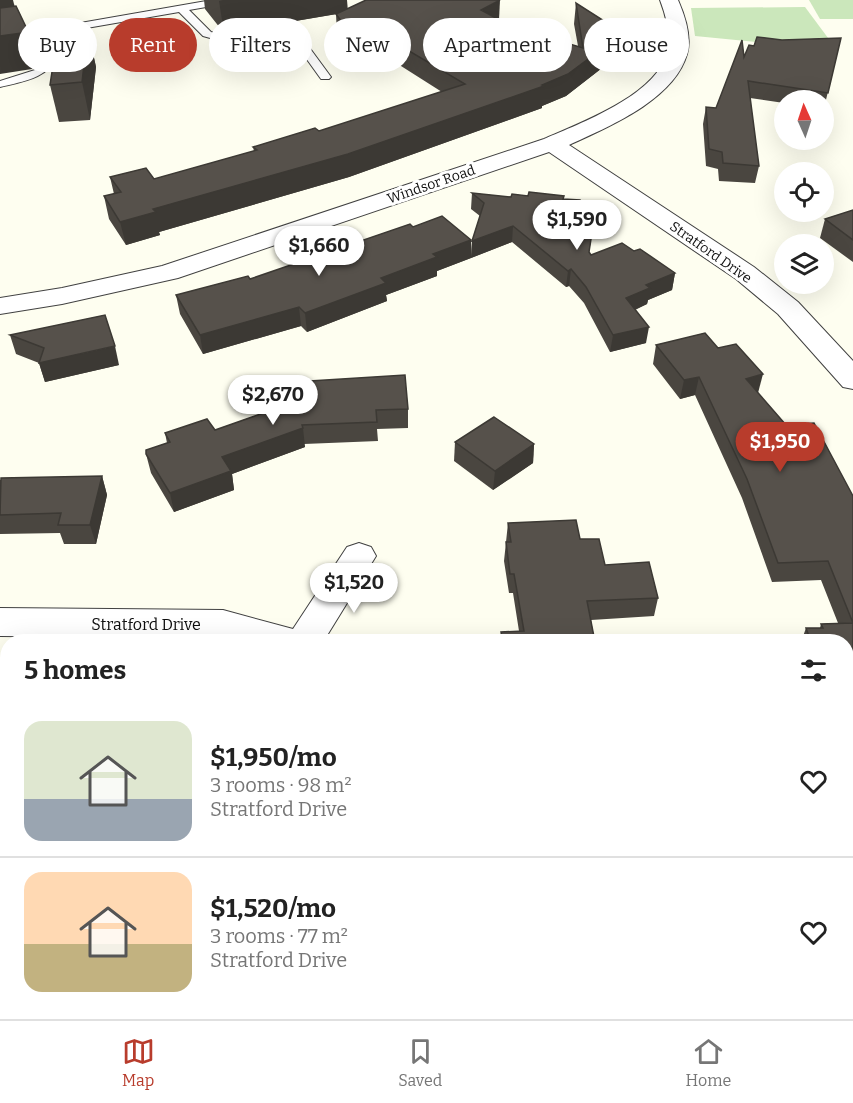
<!DOCTYPE html>
<html lang="en">
<head>
<meta charset="utf-8">
<style>
	body { margin:0; font-family:Bitter,serif; background:#f2f2f2; color:#222; height:100vh; display:flex; flex-direction:column; font-size:22px; white-space:nowrap }
	* { box-sizing:border-box; margin:0 }
	p { font-size:20px; color:#767676 }
	.icon { flex:none; width:33px; height:33px; fill:none; stroke:currentColor; stroke-width:2; stroke-linecap:round; stroke-linejoin:round }
	.map { position:relative; flex:1; overflow:hidden }
	.side { position:absolute; left:0px; top:634px; width:854px; height:386px; display:flex; flex-direction:column; background:#fff; border-radius:24px 24px 0 0; box-shadow:0 6px 24px #0002 }
	.side>* { flex:none }
	.top-card { position:absolute; left:18px; top:18px; width:818px; height:54px; display:flex; gap:12px }
	.needle { width:39px; rotate:357deg }
	.fabs { position:absolute; left:774px; top:90px; display:grid; gap:12px }
	.fabs a { display:grid; place-items:center; width:60px; height:60px; border-radius:50%; background:#fff; box-shadow:0 6px 24px #0002; font-size:30px }
	.price { position:absolute; translate:-50% -51px; padding:0 14px; border-radius:21px; background:#fff; color:#222; font-size:20px; line-height:39px; filter:drop-shadow(0 2px 3px #0008) }
	.price::after { content:''; position:absolute; left:50%; top:36px; width:18px; height:14px; margin-left:-9px; background:inherit; clip-path:polygon(0 0,100% 0,50% 100%) }
	.price.current { background:#b83c2c; color:#fff }
	ul { padding:0; list-style:none }
	li { display:flex; align-items:center; gap:18px; height:150px; padding:0 24px }
	li+li { border-top:2px solid #e0e0e0 }
	li span { display:grid; place-items:center; flex:none; width:168px; height:120px; border-radius:18px; color:#555 }
	li>.icon { margin-inline-start:auto }
	span .icon { width:72px; height:72px; fill:#fffc; stroke-width:1 }
	li b { font-size:26px }
	h2 { display:flex; justify-content:space-between; align-items:center; height:72px; padding:0 24px; font-size:26px }
	.tag { padding:0 21px; border-radius:27px; background:#fff; box-shadow:0 6px 24px #0002; font-size:21px; line-height:54px }
	.tag.current { background:#b83c2c; color:#fff }
	.tabs { display:flex; justify-content:space-around; align-items:center; height:84px; border-top:2px solid #e0e0e0; background:#fff; font-size:16px; color:#767676 }
	.tabs a { display:grid; justify-items:center; gap:3px }
	.tabs .current { color:#b83c2c }
	.map>svg:first-child { display:block }
	.green { fill:#cbe7bb }
	.lines { fill:none; stroke-linecap:round; stroke-linejoin:round }
	.service-casing { stroke:#414141; stroke-width:2 }
	.minor-casing { stroke:#414141; stroke-width:2 }
	.service { fill:#fff; fill-rule:evenodd }
	.minor { fill:#fff; fill-rule:evenodd }
	.wall { fill:#4a4640 }
	.shaded-wall { fill:#3c3934 }
	.building { fill:#56514b; stroke:#3c3934; stroke-width:1.5 }
	.labels { text-anchor:middle; stroke-width:6; stroke-linejoin:round; paint-order:stroke }
	.far-street-label { font-size:14px; fill:#0e0e0e; stroke:#fff }
	.street-label { font-size:16px; fill:#0e0e0e; stroke:#fff }
</style>
</head>
<body>
<div class="map">
<svg width="853" height="1019" viewBox="0 0 853 1019">
	<rect width="100%" height="100%" fill="#fefef0"/>
	<g class="green">
		<polygon points="809,0 853,0 853,19 820,19"/>
		<polygon points="805,7 837,50 695,36 691,8"/>
	</g>
	<g class="lines">
		<g class="service-casing">
			<path id="service" d="M 212,0 L 234,0 L 229,3 L 189,10 L 211,32 L 228,37 L 282,35 L 306,43 L 331,77 L 329,79 L 321,79 L 298,47 L 281,41 L 228,43 L 203,36 L 179,12 L 52,34 L 59,55 C 46,79 25,81 0,87 L 0,81 L 35,70 L 49,55 L 42,36 L 0,43 L 0,37 Z"/>
		</g>
		<g class="minor-casing">
			<g id="minor">
				<path d="M 660,0 L 678,0 C 685,16 692,37 687,54 C 674,100 608,127 569,145 L 754,267 L 798,302 L 853,361 L 853,389 L 843,387 L 778,314 L 736,279 L 549,152 L 178,278 L 62,304 L 0,314 L 0,298 L 62,288 L 162,266 L 544,139 C 581,123 654,96 667,54 C 672,37 666,16 660,0 Z"/>
				<polygon points="359,543 371,547 376,556 323,642 236,642 223,638 0,636 0,608 223,610 293,629 347,547"/>
				<polygon points="426,1012 476,1012 479,1019 428,1019"/>
			</g>
		</g>
		<use href="#service" class="service"/>
		<use href="#minor" class="minor"/>
	</g>
	<g class="wall">
		<polygon points="204,0 347,0 347,9 499,20 546,45 578,46 574,24 576,3 623,33 620,54 566,96 542,106 542,108 349,177 159,232 160,235 126,245 109,219 104,196 114,194 110,177 154,179 254,151 253,147 319,131 442,92 390,59 359,64 337,35 336,14 337,14 224,33 205,9"/>
		<polygon points="88,31 96,67 90,120 59,122 50,85"/>
		<polygon points="841,38 824,108 824,100 784,100 784,103 750,98 759,166 755,183 719,181 718,169 706,166 703,124 706,107 716,108 744,57 754,46 782,40"/>
		<polygon points="472,193 511,197 563,199 580,205 596,207 589,253 591,255 634,251 675,273 672,290 648,300 647,304 635,310 646,343 610,352 584,303 569,286 566,287 512,242 471,258 472,241 480,216 471,209"/>
		<polygon points="853,210 853,262 820,238 825,219"/>
		<polygon points="413,227 471,240 471,258 437,271 437,276 386,295 387,301 307,332 301,326 203,354 180,314 176,295 250,279"/>
		<polygon points="10,335 119,365 45,382 39,363 16,354"/>
		<polygon points="656,345 758,393 786,425 853,496 853,734 848,734 846,729 846,642 801,642 806,628 820,628 821,624 838,623 821,580 772,582 742,498 695,395 680,399 653,364"/>
		<polygon points="289,404 408,409 408,428 377,429 378,441 304,444 305,447 232,474 234,490 174,512 151,473 146,454 167,443 165,433 215,430"/>
		<polygon points="455,442 534,444 533,463 493,490 454,461"/>
		<polygon points="102,476 107,495 96,544 64,544 60,533 0,534 0,480"/>
		<polygon points="508,523 580,539 605,565 658,598 654,616 591,620 595,642 500,642 501,632 519,631 513,593 509,593 504,561"/>
		<polygon points="0,697 6,705 8,705 8,779 0,779"/>
		<polygon points="0,792 8,792 8,867 0,866"/>
		<polygon points="853,840 853,876 846,873 846,864"/>
	</g>
	<g class="shaded-wall">
		<polygon points="0,0 13,0 21,31 0,35"/>
		<polygon points="223,0 347,0 348,12 224,33 219,1"/>
		<polygon points="500,0 499,20 481,10"/>
		<polygon points="27,29 36,65 32,69 0,74 0,36"/>
		<polygon points="88,31 96,67 90,120 82,82"/>
		<polygon points="623,33 620,54 566,96 542,106 542,108 349,177 159,232 160,235 126,245 120,222 153,209 542,85"/>
		<polygon points="389,39 390,59 359,64 358,44"/>
		<polygon points="513,226 512,242 471,258 472,241"/>
		<polygon points="471,240 471,258 437,271 437,276 386,295 387,301 307,332 305,313 433,254"/>
		<polygon points="571,269 569,286 566,287 568,271"/>
		<polygon points="675,273 672,290 648,300 647,304 623,315 626,298 646,285"/>
		<polygon points="299,307 301,326 203,354 200,335"/>
		<polygon points="649,327 646,343 610,352 613,335"/>
		<polygon points="115,346 119,365 45,382 39,363"/>
		<polygon points="763,374 758,393 746,379"/>
		<polygon points="699,377 695,395 680,399 684,380"/>
		<polygon points="303,428 305,447 232,474 234,490 174,512 170,493 222,457"/>
		<polygon points="534,444 533,463 493,490 495,471"/>
		<polygon points="102,476 107,495 96,544 90,525"/>
		<polygon points="2,697 8,708 0,705"/>
		<polygon points="251,1012 290,1013 274,1019 235,1019"/>
	</g>
	<g class="building">
		<polygon points="366,0 500,0 481,10 546,45 553,39 583,48 576,3 623,33 568,74 542,85 544,86 348,154 153,209 156,212 120,222 104,196 121,192 110,177 146,168 154,179 257,150 253,147 315,128 319,131 465,84 389,39 358,44 336,14"/>
		<polygon points="16,6 27,29 22,33 0,36 0,8"/>
		<polygon points="88,31 82,82 50,85 58,33"/>
		<polygon points="757,37 782,40 841,38 828,93 748,81 759,166 723,163 722,152 709,149 706,107 716,108 742,40 744,57 749,45 754,46"/>
		<polygon points="529,192 564,196 563,199 580,200 580,205 596,207 589,252 591,255 622,243 634,251 640,249 675,273 646,285 650,288 626,298 649,327 613,335 586,287 571,269 568,271 513,226 472,241 484,203 472,193 511,197 512,194 528,196"/>
		<polygon points="853,210 853,240 825,219"/>
		<polygon points="442,216 471,240 433,254 437,257 381,278 386,283 305,313 299,307 200,335 176,295 248,276 250,279 410,224 413,227"/>
		<polygon points="105,315 115,346 39,363 44,348 10,335"/>
		<polygon points="705,333 718,348 736,344 763,374 746,379 786,425 814,423 853,496 853,711 846,712 846,642 811,642 806,628 823,628 821,624 853,623 828,561 778,563 747,479 699,377 684,380 656,345"/>
		<polygon points="405,375 408,409 376,410 377,422 302,425 303,428 222,457 231,471 170,493 146,454 146,450 170,442 165,433 207,419 215,430 289,404 289,390 294,390 294,382"/>
		<polygon points="494,417 534,444 495,471 455,442"/>
		<polygon points="102,476 90,525 58,525 61,513 0,515 1,478"/>
		<polygon points="576,520 580,539 599,539 605,565 649,562 658,598 587,601 595,642 503,642 501,632 524,631 514,574 510,574 506,542 511,542 508,523"/>
		<polygon points="0,697 2,697 0,705 8,705 8,761 0,761"/>
		<rect x="0" y="792" width="8" height="66"/>
		<polygon points="174,1012 251,1012 235,1019 175,1019"/>
	</g>
	<g class="labels">
		<g class="far-street-label">
			<text transform="translate(431 184) rotate(-19)" y="5">Windsor Road</text>
			<text transform="translate(711 252) rotate(35)" y="5">Stratford Drive</text>
		</g>
		<g class="street-label">
			<text x="146" y="630">Stratford Drive</text>
		</g>
	</g>
</svg>
<div class="fabs">
<a><svg class="needle" viewBox="-14 -14 28 28"><path d="M0-13l5 13h-10z" fill="#e53935"/><path d="M0 13l5-13h-10z" fill="#767676"/></svg></a>
<a><svg class="icon" aria-label="locate" viewBox="0 0 24 24"><circle cx="12" cy="12" r="6"/><path d="M12 2v4M12 18v4M2 12h4M18 12h4"/></svg></a>
<a><svg class="icon" aria-label="layers" viewBox="0 0 24 24"><path d="M12 4l9 5-9 5-9-5zM3 14l9 5 9-5"/></svg></a>
</div>
<b class="price" style="left:577px;top:251px">$1,590</b>
<b class="price" style="left:319px;top:277px">$1,660</b>
<b class="price" style="left:273px;top:426px">$2,670</b>
<b class="price current" style="left:780px;top:473px">$1,950</b>
<b class="price" style="left:354px;top:614px">$1,520</b>
<div class="top-card">
<a class="tag">Buy</a>
<a class="tag current">Rent</a>
<a class="tag">Filters</a>
<a class="tag">New</a>
<a class="tag">Apartment</a>
<a class="tag">House</a>
</div>
<section class="side">
<h2>5 homes<svg class="icon" aria-label="filters" viewBox="0 0 24 24"><path d="M4 7h16M4 17h16"/><circle cx="9" cy="7" r="2"/><circle cx="15" cy="17" r="2"/></svg></h2>
<ul>
<li><span style="background:linear-gradient(#dfe7d0 65%,#9aa5b1 0)"><svg class="icon" aria-label="home" viewBox="0 0 24 24"><path d="M3 11l9-7 9 7M6 9v11h12V9"/></svg></span><div><b>$1,950/mo</b><p>3 rooms · 98 m²</p><p>Stratford Drive</p></div><svg class="icon" aria-label="heart" viewBox="0 0 24 24"><path d="M12 20l-8-8c-3-5 5-10 8-4 3-6 11-1 8 4z"/></svg></li>
<li><span style="background:linear-gradient(#ffd9b3 60%,#c2b280 0)"><svg class="icon" aria-label="home" viewBox="0 0 24 24"><path d="M3 11l9-7 9 7M6 9v11h12V9"/></svg></span><div><b>$1,520/mo</b><p>3 rooms · 77 m²</p><p>Stratford Drive</p></div><svg class="icon" aria-label="heart" viewBox="0 0 24 24"><path d="M12 20l-8-8c-3-5 5-10 8-4 3-6 11-1 8 4z"/></svg></li>
</ul>
</section>
</div>
<nav class="tabs">
<a class="current"><svg class="icon" aria-label="map" viewBox="0 0 24 24"><path d="M3 6l6-2 6 2 6-2v14l-6 2-6-2-6 2zM9 4v14M15 6v14"/></svg>Map</a>
<a><svg class="icon" aria-label="saved" viewBox="0 0 24 24"><path d="M7 4h10v16l-5-4-5 4z"/></svg>Saved</a>
<a><svg class="icon" aria-label="home" viewBox="0 0 24 24"><path d="M3 11l9-7 9 7M6 9v11h12V9"/></svg>Home</a>
</nav>
</body>
</html>
